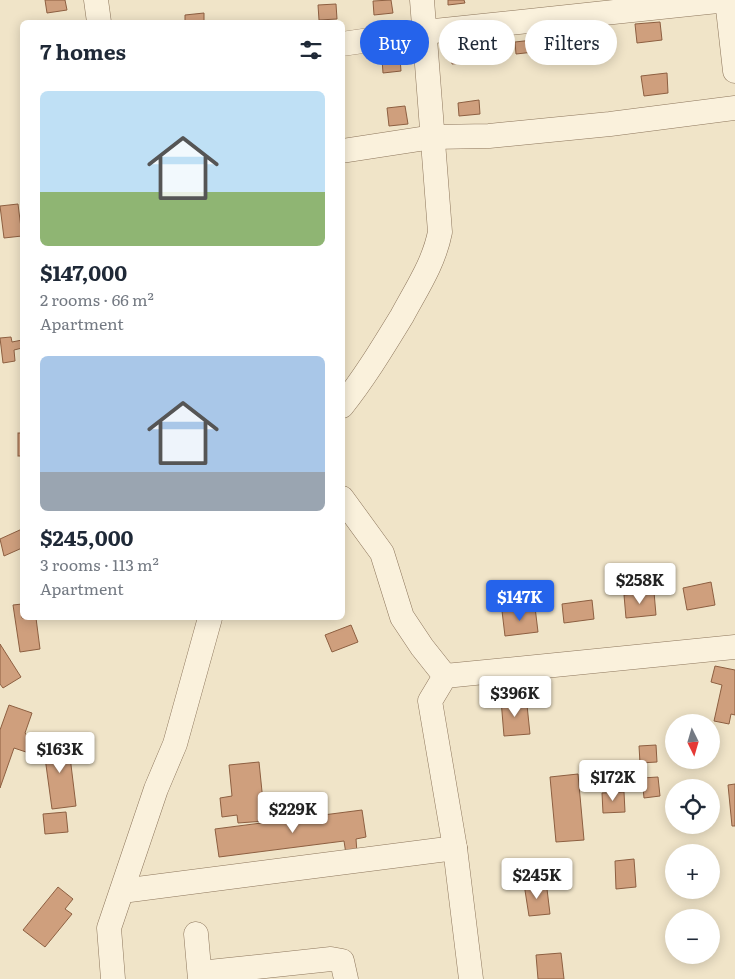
<!DOCTYPE html>
<html lang="en">
<head>
<meta charset="utf-8">
<style>
	body { margin:0; font-family:Literata,serif; background:#f2f2f3; color:#1f2937; height:100vh; display:flex; flex-direction:column; font-size:19px; white-space:nowrap }
	* { box-sizing:border-box; margin:0 }
	p { font-size:16px; color:#747a83 }
	.icon { flex:none; width:28px; height:28px; fill:none; stroke:currentColor; stroke-width:2; stroke-linecap:round; stroke-linejoin:round }
	.map { position:relative; flex:1; overflow:hidden }
	.sheet { position:absolute; left:20px; top:20px; width:325px; height:600px; display:flex; flex-direction:column; background:#fff; border-radius:8px; box-shadow:0 2px 12px #0003 }
	.sheet>* { flex:none }
	.top-card { position:absolute; left:360px; top:20px; width:300px; height:45px; display:flex; gap:10px }
	.needle { width:32px; rotate:175deg }
	.fabs { position:absolute; left:665px; top:714px; display:grid; gap:10px }
	.fabs a { display:grid; place-items:center; width:55px; height:55px; border-radius:50%; background:#fff; box-shadow:0 2px 12px #0003; font-size:25px }
	.price { position:absolute; translate:-50% -42px; padding:0 11px; border-radius:5px; background:#fff; color:#222; font-size:16px; line-height:32px; filter:drop-shadow(0 1px 2px #0008) }
	.price::after { content:''; position:absolute; left:50%; top:30px; width:15px; height:11px; margin-left:-8px; background:inherit; clip-path:polygon(0 0,100% 0,50% 100%) }
	.price.current { background:#2563eb; color:#fff }
	ul { padding:0; list-style:none }
	li { display:grid; align-content:center; gap:10px; height:265px; padding:0 20px }
	li span { display:grid; place-items:center; height:155px; border-radius:8px; color:#555 }
	li>.icon { margin-inline-start:auto }
	span .icon { width:90px; height:90px; fill:#fffc; stroke-width:1 }
	li b { font-size:21px }
	h2 { display:flex; justify-content:space-between; align-items:center; height:60px; padding:0 20px; font-size:21px }
	.tag { padding:0 18px; border-radius:22px; background:#fff; box-shadow:0 2px 12px #0003; font-size:18px; line-height:45px }
	.tag.current { background:#2563eb; color:#fff }
	.map>svg:first-child { display:block }
	.building { fill:#cf9f7d; stroke:#8d5f41 }
	.lines { fill:none; stroke-linecap:round; stroke-linejoin:round }
	.minor-casing { stroke:#8d765c; stroke-width:25 }
	.minor { stroke:#faf1dc; stroke-width:24 }
</style>
</head>
<body>
<div class="map">
<svg width="735" height="979" viewBox="0 0 735 979">
	<rect width="100%" height="100%" fill="#f0e4c8"/>
	<g class="building">
		<polygon points="45,0 65,0 67,10 47,13"/>
		<polygon points="391,0 393,13 374,15 373,1"/>
		<polygon points="448,0 464,0 465,3 448,5"/>
		<polygon points="336,4 337,19 319,20 318,5"/>
		<polygon points="204,13 204,22 185,22 185,15"/>
		<polygon points="660,22 662,40 637,43 635,24"/>
		<polygon points="596,32 597,45 578,47 577,34"/>
		<polygon points="533,40 534,52 516,54 515,42"/>
		<polygon points="472,46 474,62 452,64 451,48"/>
		<polygon points="400,58 401,71 383,73 382,59"/>
		<polygon points="667,73 668,93 644,96 641,76"/>
		<polygon points="479,100 480,114 459,116 458,103"/>
		<polygon points="405,106 408,124 389,126 387,108"/>
		<polygon points="18,204 22,236 4,238 0,206"/>
		<polygon points="11,337 12,342 22,340 22,348 14,350 15,361 3,363 0,338"/>
		<rect x="18" y="433" width="4" height="23"/>
		<polygon points="22,529 22,548 4,556 0,539"/>
		<polygon points="711,582 715,605 687,610 683,588"/>
		<polygon points="654,592 656,615 626,618 624,595"/>
		<polygon points="592,600 594,619 564,623 562,604"/>
		<polygon points="22,604 22,618 36,618 40,649 20,652 13,605"/>
		<polygon points="535,607 538,632 505,636 502,611"/>
		<polygon points="351,625 358,642 332,652 325,635"/>
		<polygon points="0,644 21,677 3,688 0,684"/>
		<polygon points="715,666 735,670 735,715 731,714 729,724 714,721 722,685 711,682"/>
		<polygon points="516,699 517,706 527,705 530,734 504,736 501,700"/>
		<polygon points="9,705 32,713 25,733 32,741 29,753 14,748 0,788 0,730"/>
		<polygon points="68,740 76,806 52,809 43,743"/>
		<polygon points="656,745 657,762 640,763 639,746"/>
		<polygon points="259,762 265,821 238,823 237,815 222,817 220,798 232,796 229,765"/>
		<polygon points="578,774 584,840 556,842 550,777"/>
		<polygon points="658,777 660,796 644,798 642,778"/>
		<polygon points="735,784 735,826 732,826 728,785"/>
		<polygon points="624,792 625,812 603,813 602,793"/>
		<polygon points="362,810 366,837 356,839 357,853 346,854 344,841 219,857 215,829"/>
		<polygon points="66,812 68,832 45,834 43,814"/>
		<polygon points="634,859 636,887 616,889 615,861"/>
		<polygon points="539,882 540,888 547,889 550,914 529,916 524,884"/>
		<polygon points="58,887 73,899 65,909 72,914 45,947 23,930"/>
		<polygon points="561,953 564,979 538,979 536,955"/>
	</g>
	<g class="lines">
		<g class="minor-casing">
			<g id="minor">
				<polyline points="96,0 99,22"/>
				<polyline points="727,0 735,71"/>
				<polyline points="342,44 425,32 727,0"/>
				<polyline points="342,151 433,137 489,136 610,124 735,108"/>
				<path d="M 342,406 C 365,377 383,347 402,316 C 417,288 434,263 440,232 L 422,0"/>
				<polyline points="342,498 382,553 402,617 422,647 445,676"/>
				<polyline points="122,891 455,848"/>
				<polyline points="196,934 200,979"/>
				<polyline points="200,973 331,959 342,961 346,979"/>
				<polyline points="113,979 109,928 156,789 175,744 210,618"/>
				<polyline points="471,979 455,848 430,701 445,676 735,647"/>
			</g>
		</g>
		<use href="#minor" class="minor"/>
	</g>
</svg>
<div class="fabs">
<a><svg class="needle" viewBox="-14 -14 28 28"><path d="M0-13l5 13h-10z" fill="#e53935"/><path d="M0 13l5-13h-10z" fill="#747a83"/></svg></a>
<a><svg class="icon" aria-label="locate" viewBox="0 0 24 24"><circle cx="12" cy="12" r="6"/><path d="M12 2v4M12 18v4M2 12h4M18 12h4"/></svg></a>
<a>+</a>
<a>−</a>
</div>
<b class="price" style="left:640px;top:605px">$258K</b>
<b class="price current" style="left:520px;top:622px">$147K</b>
<b class="price" style="left:515px;top:718px">$396K</b>
<b class="price" style="left:60px;top:774px">$163K</b>
<b class="price" style="left:613px;top:802px">$172K</b>
<b class="price" style="left:293px;top:834px">$229K</b>
<b class="price" style="left:537px;top:900px">$245K</b>
<div class="top-card">
<a class="tag current">Buy</a>
<a class="tag">Rent</a>
<a class="tag">Filters</a>
</div>
<section class="sheet">
<h2>7 homes<svg class="icon" aria-label="filters" viewBox="0 0 24 24"><path d="M4 7h16M4 17h16"/><circle cx="9" cy="7" r="2"/><circle cx="15" cy="17" r="2"/></svg></h2>
<ul>
<li><span style="background:linear-gradient(#bfe0f5 65%,#8fb573 0)"><svg class="icon" aria-label="home" viewBox="0 0 24 24"><path d="M3 11l9-7 9 7M6 9v11h12V9"/></svg></span><div><b>$147,000</b><p>2 rooms · 66 m²</p><p>Apartment</p></div></li>
<li><span style="background:linear-gradient(#a9c7e8 75%,#9aa5b1 0)"><svg class="icon" aria-label="home" viewBox="0 0 24 24"><path d="M3 11l9-7 9 7M6 9v11h12V9"/></svg></span><div><b>$245,000</b><p>3 rooms · 113 m²</p><p>Apartment</p></div></li>
</ul>
</section>
</div>
</body>
</html>
